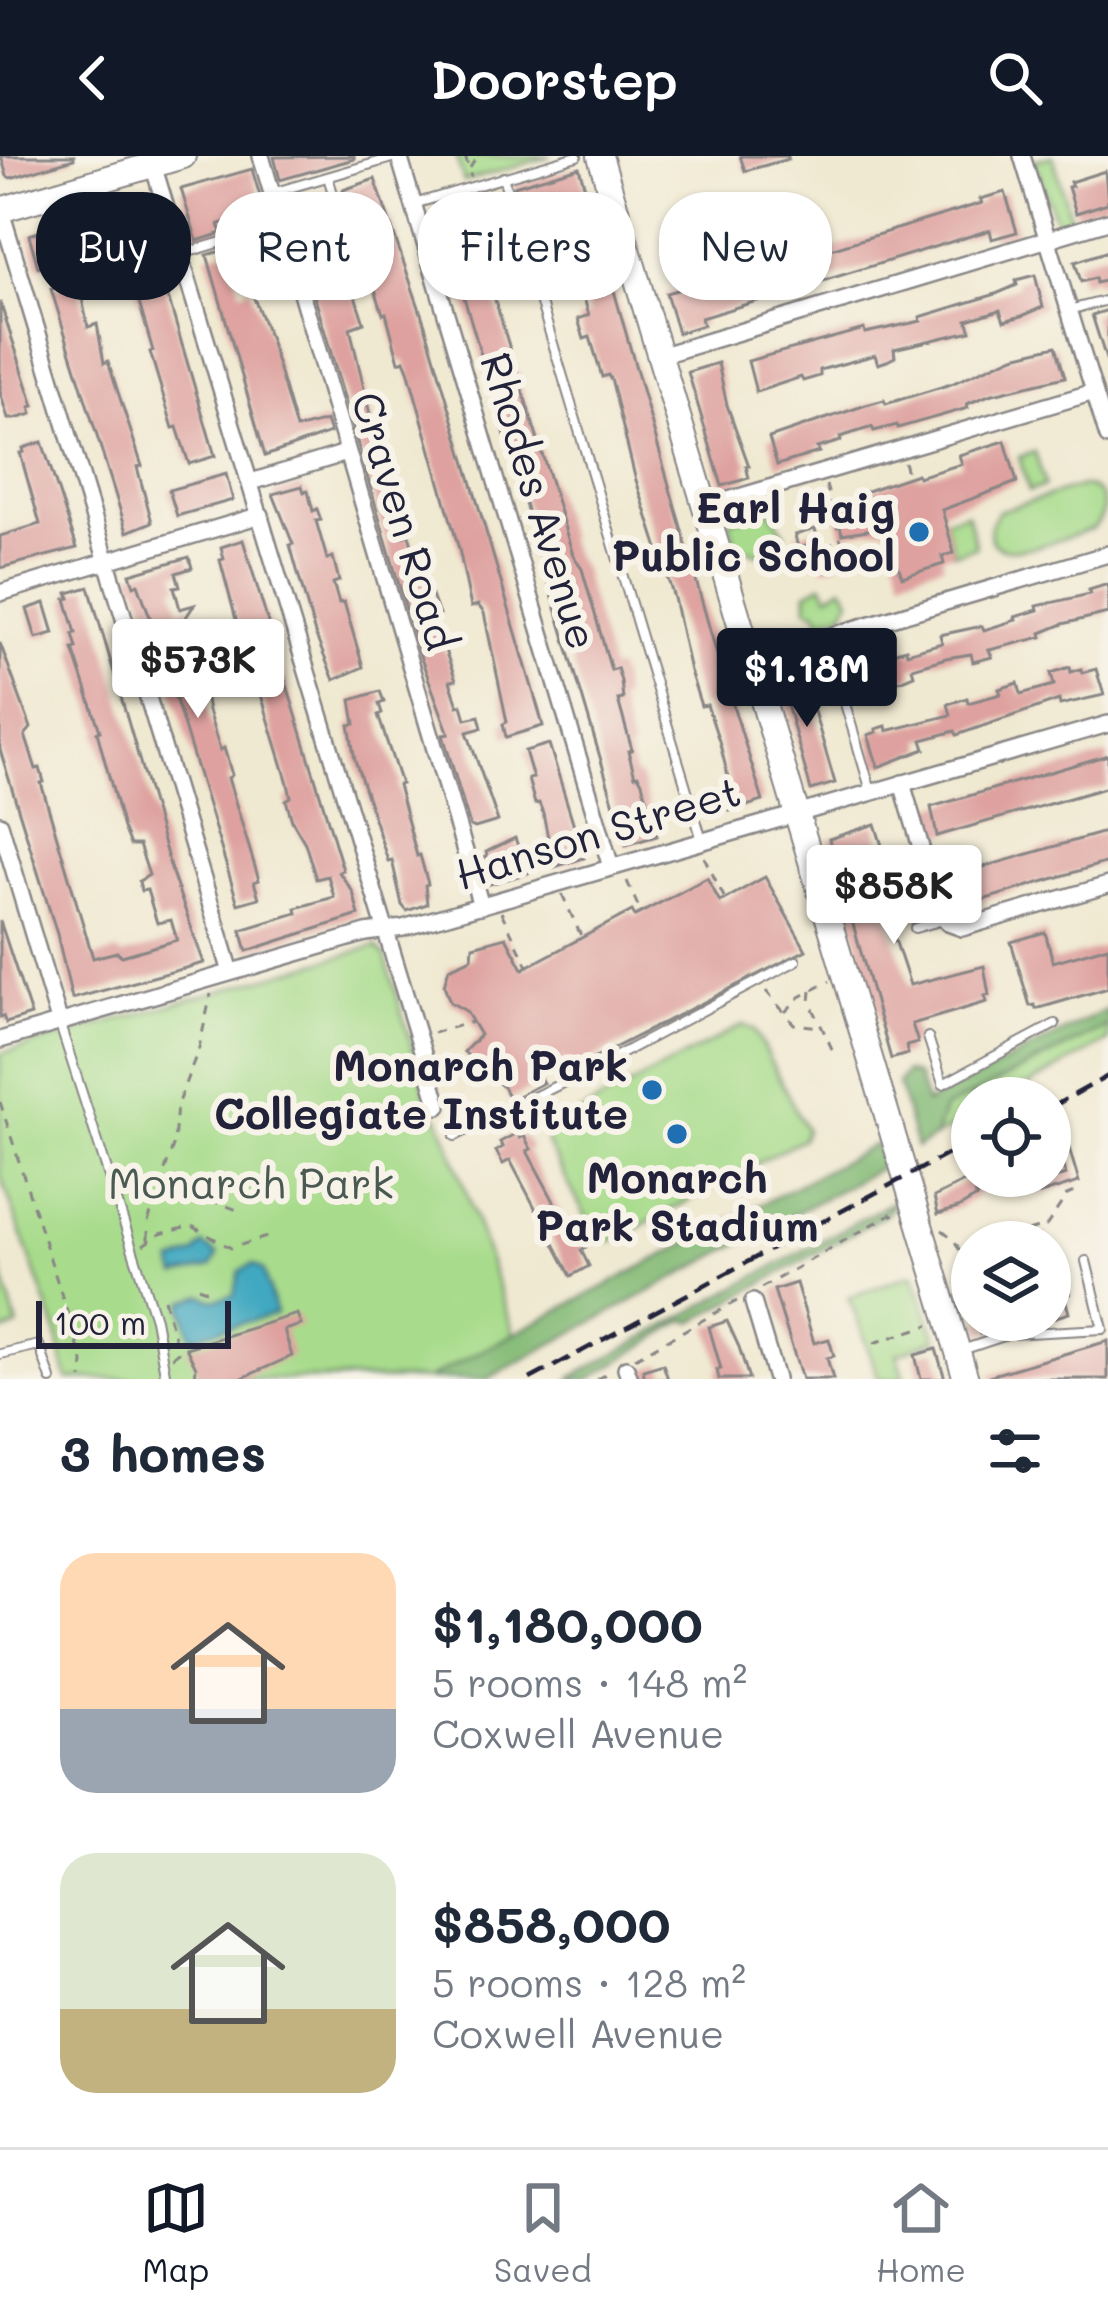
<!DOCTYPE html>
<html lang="en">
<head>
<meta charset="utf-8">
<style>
	body { margin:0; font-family:Mali,sans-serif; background:#f2f2f3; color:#1f2937; height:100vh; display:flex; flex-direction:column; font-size:45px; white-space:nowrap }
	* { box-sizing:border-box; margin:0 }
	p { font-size:39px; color:#747a83 }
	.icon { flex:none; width:66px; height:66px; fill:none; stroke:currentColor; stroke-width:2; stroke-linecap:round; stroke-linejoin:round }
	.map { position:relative; height:1223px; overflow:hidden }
	.side { display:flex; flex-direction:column; background:#fff; flex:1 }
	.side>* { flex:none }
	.hud { position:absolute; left:36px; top:36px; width:1038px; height:108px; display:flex; gap:24px }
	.buttons { position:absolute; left:951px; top:921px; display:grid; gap:24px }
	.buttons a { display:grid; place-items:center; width:120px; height:120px; border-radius:50%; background:#fff; box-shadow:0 3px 9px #0004; font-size:60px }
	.scale { position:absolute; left:36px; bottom:30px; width:195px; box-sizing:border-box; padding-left:12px; border:6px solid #22223b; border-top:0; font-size:33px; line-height:42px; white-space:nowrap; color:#22223b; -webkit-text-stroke:9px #f7f3e8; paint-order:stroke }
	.price { position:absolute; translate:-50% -102px; padding:0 27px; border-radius:12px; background:#fff; color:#222; font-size:39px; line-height:78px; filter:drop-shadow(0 3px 6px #0008) }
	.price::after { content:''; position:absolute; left:50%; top:72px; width:36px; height:27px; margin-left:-18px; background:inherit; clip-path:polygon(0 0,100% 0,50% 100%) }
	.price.selected { background:#111827; color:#fff }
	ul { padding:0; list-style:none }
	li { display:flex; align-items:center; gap:36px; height:300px; padding:0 60px }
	li span { display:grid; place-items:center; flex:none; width:336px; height:240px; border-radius:36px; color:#555 }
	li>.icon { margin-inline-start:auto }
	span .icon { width:144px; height:144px; fill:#fffc; stroke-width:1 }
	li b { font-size:51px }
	h2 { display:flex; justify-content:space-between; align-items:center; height:144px; padding:0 60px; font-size:51px }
	.chip { padding:0 42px; border-radius:48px; background:#fff; box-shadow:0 3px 9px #0004; font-size:42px; line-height:108px }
	.chip.selected { background:#111827; color:#fff }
	header { display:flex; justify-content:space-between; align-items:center; height:156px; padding:0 60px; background:#111827; color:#fff; font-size:54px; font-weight:600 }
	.menu { display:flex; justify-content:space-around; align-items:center; height:168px; border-top:3px solid #e0e1e3; background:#fff; font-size:33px; color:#747a83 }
	.menu a { display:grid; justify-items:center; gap:6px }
	.menu .selected { color:#111827 }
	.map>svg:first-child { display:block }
	.green { fill:#a8dc8c; stroke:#657f64; stroke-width:3 }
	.forest { fill:#86bc78; stroke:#546f5a; stroke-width:3 }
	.water { fill:#3fa8c0; stroke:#30657e; stroke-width:3 }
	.building { fill:#dea19f }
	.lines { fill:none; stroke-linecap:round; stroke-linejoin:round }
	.lane-casing { stroke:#898686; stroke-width:12 }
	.street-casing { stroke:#898686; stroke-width:20 }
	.primary-casing { stroke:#898686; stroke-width:28 }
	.path { stroke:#898686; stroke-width:3; stroke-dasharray:9 9; stroke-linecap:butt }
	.lane { stroke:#fff; stroke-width:8 }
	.street { stroke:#fff; stroke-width:15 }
	.primary { stroke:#fff; stroke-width:24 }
	.rail { stroke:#22223b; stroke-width:4.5; stroke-dasharray:18 9; stroke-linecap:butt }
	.poi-dot { fill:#1f6fb2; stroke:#f7f3e8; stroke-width:4.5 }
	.labels { text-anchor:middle; stroke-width:12; stroke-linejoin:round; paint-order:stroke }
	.street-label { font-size:42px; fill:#22223b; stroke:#f7f3e8 }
	.poi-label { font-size:42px; font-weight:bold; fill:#22223b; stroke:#f7f3e8; text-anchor:end }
	.park-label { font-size:42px; fill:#4a5a53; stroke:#f7f3e8 }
</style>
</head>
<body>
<header><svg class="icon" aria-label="back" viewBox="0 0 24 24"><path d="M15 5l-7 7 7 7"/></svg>Doorstep<svg class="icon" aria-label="search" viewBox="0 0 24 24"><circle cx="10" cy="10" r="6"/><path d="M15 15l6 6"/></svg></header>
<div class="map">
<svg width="1108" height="1223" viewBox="0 0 1108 1223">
	<rect width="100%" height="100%" fill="#f7f3e8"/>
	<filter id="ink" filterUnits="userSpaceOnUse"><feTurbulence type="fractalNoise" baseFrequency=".00833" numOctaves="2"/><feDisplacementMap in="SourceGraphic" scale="24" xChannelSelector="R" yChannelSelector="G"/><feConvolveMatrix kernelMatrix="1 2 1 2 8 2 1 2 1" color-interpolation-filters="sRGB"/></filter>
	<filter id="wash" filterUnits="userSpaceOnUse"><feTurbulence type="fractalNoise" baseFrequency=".004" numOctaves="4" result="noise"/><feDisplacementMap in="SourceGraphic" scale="48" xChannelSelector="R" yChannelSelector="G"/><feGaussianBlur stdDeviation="2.7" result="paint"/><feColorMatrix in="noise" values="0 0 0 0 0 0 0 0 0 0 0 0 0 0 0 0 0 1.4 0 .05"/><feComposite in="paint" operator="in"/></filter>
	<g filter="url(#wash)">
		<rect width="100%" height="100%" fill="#f0e9d1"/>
		<g class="green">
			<polygon points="456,0 551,0 464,26"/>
			<polygon points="1053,0 1071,64 1056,65 1034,4"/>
			<polygon points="1035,296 1045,330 1029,335 1019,301"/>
			<path d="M 1082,330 C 1107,334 1108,357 1093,372 C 1072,379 1003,409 991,383 C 987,372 993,363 998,355 Z"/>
			<polygon points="769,353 785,378 780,394 758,398 736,389 729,365"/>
			<polygon points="967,357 976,391 954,397 944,363"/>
			<polygon points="822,428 829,439 843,430 851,443 842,458 820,464 817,455 807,452 807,436"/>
			<polygon points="376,790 385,800 433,961 438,960 450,989 514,1178 428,1223 67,1223 56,1174 0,1018 0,898"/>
			<polygon points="743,869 754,874 806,974 802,983 613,1085 599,1085 546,986 553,971"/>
			<polygon points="1108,870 1108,885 1006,942 972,942 972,961 935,981 944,953"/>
			<polygon points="0,1110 18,1171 0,1177"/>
			<polygon points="913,1118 937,1183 897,1198 905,1223 879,1223 849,1141"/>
		</g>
		<g class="forest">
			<polygon points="1108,853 1108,870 944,953 935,981 916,992 898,927 906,916 917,920 926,947"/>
			<polygon points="876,988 883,1010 487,1223 428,1223"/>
			<polygon points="894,1045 888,1057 693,1166 685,1164 590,1223 569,1223"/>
		</g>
		<g class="water">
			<polygon points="203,1089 218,1099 211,1111 177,1120 173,1107 196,1098"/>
			<polygon points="253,1108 263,1114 276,1158 191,1181 183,1151 185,1145 203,1139 214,1144 234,1139 240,1115"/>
		</g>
		<g id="blocks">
			<g class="building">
				<polygon points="1,0 74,0 74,3 11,22 7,20"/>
				<polygon points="354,0 354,3 280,24 274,1"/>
				<polygon points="740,0 788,0 788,3 745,15"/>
				<polygon points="579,11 716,495 763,645 730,655 724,635 731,633 720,588 707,549 701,550 690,515 674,442 635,321 612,226 608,219 602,221 590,181 584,183 578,163 589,159 576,115 570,117 557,71 529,79 514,30"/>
				<polygon points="252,13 267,64 246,70 244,61 219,68 222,77 197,85 181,33"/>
				<polygon points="1105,15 1108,47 1076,57 1068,31 1072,30 1070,26"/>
				<polygon points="375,23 425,169 539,555 543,570 506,581 503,568 507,566 484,457 478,449 471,451 459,393 408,214 404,204 399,206 386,157 383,158 343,34"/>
				<polygon points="1005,36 1017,76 992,83 990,74 701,162 703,169 678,177 666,137 691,130 692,135 982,47 980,43"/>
				<polygon points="322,39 364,167 350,172 376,284 382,282 393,318 389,319 401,381 409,379 425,434 430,434 439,459 433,462 456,524 450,525 458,550 462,549 466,563 479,560 482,572 467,576 498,665 475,672 470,670 464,650 443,579 449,578 419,497 288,50"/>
				<polygon points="467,41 488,92 495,130 491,131 573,399 582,413 611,514 617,512 621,525 623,543 618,544 632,594 628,595 635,620 638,619 642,626 657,680 626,689 437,50"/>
				<polygon points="100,57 119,109 78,124 88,171 97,168 104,207 108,205 142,310 137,311 152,366 127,376 51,133 68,128 61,104 38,111 29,79 87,61 91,64"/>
				<polygon points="269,80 280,120 259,126 248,87"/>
				<polygon points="228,93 241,135 250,132 270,183 296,273 326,265 330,277 265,300 207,99"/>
				<polygon points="1108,95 1108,124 1096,127 1095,122 1081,126 1075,106"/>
				<polygon points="157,104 215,300 189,308 177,271 173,272 150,196 153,195 129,112"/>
				<polygon points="1035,119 1043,151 1022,160 1004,165 1000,154 967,164 971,175 894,193 895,201 887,205 878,208 875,199 820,214 820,220 803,225 801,221 756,236 748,205 864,173 865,177 921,165 920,161 996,138 1017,129 1016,124"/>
				<polygon points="0,146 34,250 30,251 32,258 15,263 8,263 0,236"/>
				<polygon points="1108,154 1108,203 1106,203 1092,159"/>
				<polygon points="1056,190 1065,221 989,239 967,248 968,252 898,272 897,269 874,275 872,271 840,281 841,285 817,292 819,296 777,309 769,282 866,249 884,244 886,248 951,228 1014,200"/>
				<polygon points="718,207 727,249 749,310 746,310 749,322 722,330 688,216"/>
				<polygon points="1005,285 1017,326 942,354 954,397 942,400 944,408 902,421 886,371 842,378 835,351 856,344 855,339 917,318 918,321 962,308 959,299"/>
				<polygon points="42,286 77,392 0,412 0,380 40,368 20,297 24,296 23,292"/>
				<polygon points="226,318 233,344 177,360 169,334"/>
				<polygon points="302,330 304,336 308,335 313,355 317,353 321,364 316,365 327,403 333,401 339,425 333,427 339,447 344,446 363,511 334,524 315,478 290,389 293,388 273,338"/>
				<polygon points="815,373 819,387 798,392 795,379"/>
				<polygon points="243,384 343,714 339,716 353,736 359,759 247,795 241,774 297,757 296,752 334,741 328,720 316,723 305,687 292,665 286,644 291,641 287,624 248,496 245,497 220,404 224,403 221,391"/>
				<polygon points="832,388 838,408 823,412 818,392"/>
				<polygon points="189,401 192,412 176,417 180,430 174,431 180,453 194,449 181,469 193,507 199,505 208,555 220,594 224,592 232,619 228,622 259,724 254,726 259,742 238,748 154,472 138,428 134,430 130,418"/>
				<polygon points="1108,428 1108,457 1063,468 1041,477 1042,481 989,494 992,501 973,506 971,498 946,502 912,512 914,519 902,524 862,535 861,531 850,534 842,508 882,496 883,500 906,493 907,497 942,487 940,479 982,470 984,474 1016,464 1015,461 1038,454 1037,450 1090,438 1089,434"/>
				<polygon points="89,431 173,720 204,807 72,843 57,778 0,594 0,487 31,572 25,579 36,613 40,612 44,626 41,627 93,802 117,796 122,800 177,784 171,764 157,767 147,734 141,735 139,725 149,719 139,689 130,689 123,672 97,576 100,575 73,493 77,492 73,478 76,477 66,443 70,442 68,437"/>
				<polygon points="45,447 54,477 36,482 27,453"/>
				<polygon points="1070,511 1071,516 1081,513 1082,517 1096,513 1104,539 1060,549 1059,544 957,579 955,575 922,584 925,593 878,611 868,579 877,576 876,573 886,570 887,575 951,559 948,548 967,542 968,547 1001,538 999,533 1018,527 1021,538 1054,529 1051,517"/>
				<polygon points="802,514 835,627 811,634 779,520"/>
				<polygon points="380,535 384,546 379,548 382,557 378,559 401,628 398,629 417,700 420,699 428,728 425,729 427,748 407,755 402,749 392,704 388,705 355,604 349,569 355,568 351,544"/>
				<polygon points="549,588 584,702 554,711 543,657 539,647 535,648 528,623 533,622 525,595"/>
				<polygon points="1108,599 1108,631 937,680 931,651"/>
				<polygon points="875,668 895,730 879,735 910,829 984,810 989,839 985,840 987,846 912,868 918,887 906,890 908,898 891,903 829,683"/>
				<polygon points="1108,675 1108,706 960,751 955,743 949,721"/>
				<polygon points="515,682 528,717 487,729 480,704 487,700 486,696"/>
				<polygon points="765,721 806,794 571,914 565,904 538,918 543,927 510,944 503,931 464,896 480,879 466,855 450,846 444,829 449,812 472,802 473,790 506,781 523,813 632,755 635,760 707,722 720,746"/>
				<polygon points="0,765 31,859 6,867 3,860 0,861"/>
				<polygon points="1045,776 1053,806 1108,790 1108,832 1036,853 1035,849 1030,850 1011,786"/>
				<polygon points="517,977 520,982 524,980 531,993 527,995 574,1083 580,1079 586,1091 581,1094 589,1110 571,1120 510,1004 503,1008 496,995 503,991 500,986"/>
				<polygon points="1058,980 1062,987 1067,985 1079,1026 1040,1038 1038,1027 1066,1019 1058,996 1050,1000 1050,984"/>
				<polygon points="976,1020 1011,1020 975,1038 977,1041 958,1052 938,1058 934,1041"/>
				<polygon points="1063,1116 1070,1138 1064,1139 1069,1157 1050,1163 1050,1119"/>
				<polygon points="796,1127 814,1187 829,1183 834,1200 827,1202 833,1223 802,1223 774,1134"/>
				<polygon points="297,1158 301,1169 284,1174 292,1200 240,1223 195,1223 196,1211 186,1192"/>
				<polygon points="976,1164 1019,1164 1020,1167 980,1178"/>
				<polygon points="727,1165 739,1191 749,1223 719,1223 717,1214 721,1213 709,1171"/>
				<polygon points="1108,1185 1108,1223 990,1223 989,1220"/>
				<polygon points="936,1193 945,1223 921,1223 915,1199"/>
				<polygon points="663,1208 668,1223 645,1223 643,1214"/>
			</g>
		</g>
	</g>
	<g filter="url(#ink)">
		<use href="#blocks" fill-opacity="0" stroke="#898686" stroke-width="3"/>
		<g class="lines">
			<g class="lane-casing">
				<g id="lane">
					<polyline points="328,21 361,130"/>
					<polyline points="503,21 702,684"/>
					<polyline points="272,37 399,0"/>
					<polyline points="414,48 577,0"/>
					<polyline points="182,98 278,69"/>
					<polyline points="1069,154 1108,144"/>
					<polyline points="826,484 871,635"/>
					<polyline points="902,727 929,719"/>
					<polyline points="915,772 943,764"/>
					<polyline points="60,869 155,1163 166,1223"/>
					<polyline points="928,881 943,928 1055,868"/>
					<polyline points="455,980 613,902 796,805"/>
					<polyline points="962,1194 1010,1178 1103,1173 1086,1105"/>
					<polyline points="0,1198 39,1189 51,1223"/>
				</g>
			</g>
			<g class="street-casing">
				<g id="street">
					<polyline points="261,0 481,750"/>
					<polyline points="399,0 611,711"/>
					<polyline points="1022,0 1108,281"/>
					<polyline points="153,9 439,950"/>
					<polyline points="0,52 231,816"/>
					<polyline points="659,200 1108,65"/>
					<polyline points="251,326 346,297"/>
					<polyline points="705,351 1094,236"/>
					<polyline points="0,437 261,359"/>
					<polyline points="750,504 1108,398"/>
					<polyline points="902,627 940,756 948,767 962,772 1108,729"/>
					<polyline points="0,668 60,868"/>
					<polyline points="0,884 366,777 403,772 1108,568"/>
					<polyline points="753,1146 776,1223"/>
					<polyline points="626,1212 630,1223"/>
				</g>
			</g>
			<g class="primary-casing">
				<g id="primary">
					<polyline points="600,0 966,1223"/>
					<polyline points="0,54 183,0"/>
				</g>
			</g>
			<g class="path">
				<polyline points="465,0 471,21"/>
				<polyline points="470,12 477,0"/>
				<polyline points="121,40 125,51"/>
				<polyline points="904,306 908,320"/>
				<polyline points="826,329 842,388"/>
				<polyline points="704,701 725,743"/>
				<polyline points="627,725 641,757"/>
				<polyline points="562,738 582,782"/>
				<polyline points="501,756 528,810"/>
				<polyline points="766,835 794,868 820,871"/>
				<polyline points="811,835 810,846 833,895"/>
				<polyline points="785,856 800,841 830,825"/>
				<polyline points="433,877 472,866"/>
				<polyline points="0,946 83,1206 82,1223"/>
				<polyline points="156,1043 216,1046 240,1055"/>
				<path d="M 942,1074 C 962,1087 967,1107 957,1128"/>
				<polyline points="148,1084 148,1066 174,987 177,949 199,892 211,838"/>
				<polyline points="994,1086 1047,1069 1067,1039 1081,1033"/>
				<polyline points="1035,1086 1046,1071"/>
				<polyline points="143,1089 160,1078 192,1070 231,1092 273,1079"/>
				<polyline points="198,1131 214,1137"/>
				<polyline points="761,1132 891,1058 897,1063"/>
				<polyline points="164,1143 178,1196 171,1202"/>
				<polyline points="874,1187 929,1169"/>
				<polyline points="635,1202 737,1145"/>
				<polyline points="597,1223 611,1215"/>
			</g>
			<use href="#lane" class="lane"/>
			<use href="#street" class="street"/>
			<use href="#primary" class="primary"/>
			<g class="rail">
				<polyline points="1050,952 1108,920"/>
				<polyline points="530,1223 972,985"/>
			</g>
		</g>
	</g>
	<g class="poi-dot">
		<circle cx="919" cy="376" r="12"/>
		<circle cx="652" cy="934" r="12"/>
		<circle cx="677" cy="978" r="12"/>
	</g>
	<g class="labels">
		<g class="street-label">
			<text transform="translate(539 345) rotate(73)" y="15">Rhodes Avenue</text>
			<text transform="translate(404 365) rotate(73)" y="15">Craven Road</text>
			<text transform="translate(598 677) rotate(-17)" y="15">Hanson Street</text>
		</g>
		<g class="poi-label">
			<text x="895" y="367">Earl Haig<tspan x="895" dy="48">Public School</tspan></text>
			<text x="628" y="925">Monarch Park<tspan x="628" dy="48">Collegiate Institute</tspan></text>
			<text x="677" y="1037" text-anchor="middle">Monarch<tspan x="677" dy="48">Park Stadium</tspan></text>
		</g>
		<g class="park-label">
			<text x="251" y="1043">Monarch Park</text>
		</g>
	</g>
</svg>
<div class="buttons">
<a><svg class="icon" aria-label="locate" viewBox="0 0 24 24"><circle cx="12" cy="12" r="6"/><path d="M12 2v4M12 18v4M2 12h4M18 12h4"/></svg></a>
<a><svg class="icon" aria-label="layers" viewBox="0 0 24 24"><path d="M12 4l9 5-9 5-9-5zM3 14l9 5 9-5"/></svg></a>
</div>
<div class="scale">100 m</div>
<b class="price" style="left:198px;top:565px">$573K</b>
<b class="price selected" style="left:807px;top:574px">$1.18M</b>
<b class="price" style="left:894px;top:791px">$858K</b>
<div class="hud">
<a class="chip selected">Buy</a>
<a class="chip">Rent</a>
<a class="chip">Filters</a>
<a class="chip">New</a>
</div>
</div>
<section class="side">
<h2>3 homes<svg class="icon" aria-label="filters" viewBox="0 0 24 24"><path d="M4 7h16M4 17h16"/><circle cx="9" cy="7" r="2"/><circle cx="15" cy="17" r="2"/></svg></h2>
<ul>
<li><span style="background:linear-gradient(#ffd9b3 65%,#9aa5b1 0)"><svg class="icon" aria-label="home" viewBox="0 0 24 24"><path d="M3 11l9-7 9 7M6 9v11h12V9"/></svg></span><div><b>$1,180,000</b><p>5 rooms · 148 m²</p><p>Coxwell Avenue</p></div></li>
<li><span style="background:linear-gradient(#dfe7d0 65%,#c2b280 0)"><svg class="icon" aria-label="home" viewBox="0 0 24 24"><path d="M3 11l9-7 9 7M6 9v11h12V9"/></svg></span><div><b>$858,000</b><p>5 rooms · 128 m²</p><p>Coxwell Avenue</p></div></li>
</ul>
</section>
<nav class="menu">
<a class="selected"><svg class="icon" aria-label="map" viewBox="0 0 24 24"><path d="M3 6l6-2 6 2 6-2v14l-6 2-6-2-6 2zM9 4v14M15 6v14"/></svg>Map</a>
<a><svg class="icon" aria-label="saved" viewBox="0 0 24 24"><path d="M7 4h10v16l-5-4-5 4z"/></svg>Saved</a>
<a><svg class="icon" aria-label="home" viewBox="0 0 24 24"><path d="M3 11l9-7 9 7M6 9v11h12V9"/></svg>Home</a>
</nav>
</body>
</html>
